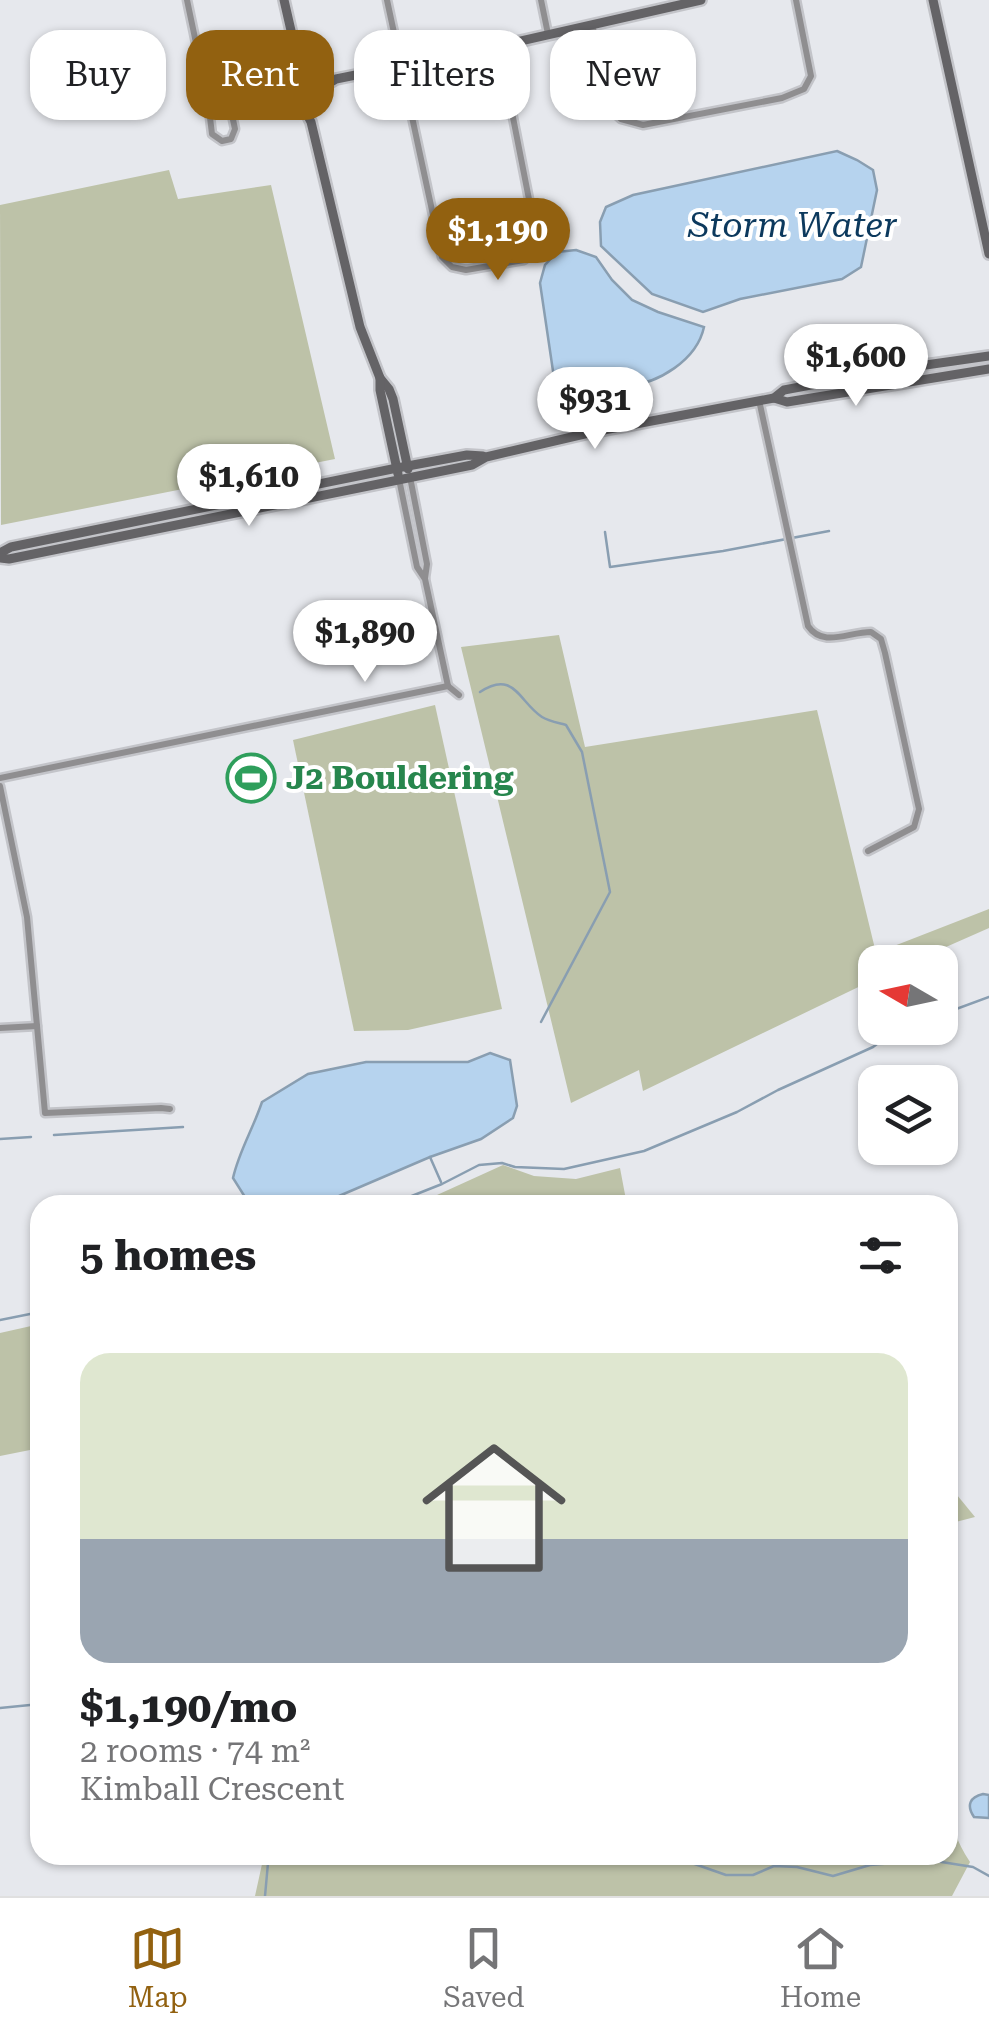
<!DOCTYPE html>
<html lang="en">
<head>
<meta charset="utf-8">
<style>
	body { margin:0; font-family:"Roboto Serif",serif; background:#f6f6f6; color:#202124; height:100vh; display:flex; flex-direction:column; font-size:38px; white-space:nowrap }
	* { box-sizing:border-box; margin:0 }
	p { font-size:32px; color:#757577 }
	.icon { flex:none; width:55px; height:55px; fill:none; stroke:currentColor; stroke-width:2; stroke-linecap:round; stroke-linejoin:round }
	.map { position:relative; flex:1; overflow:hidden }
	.details { position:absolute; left:30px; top:1195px; width:928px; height:670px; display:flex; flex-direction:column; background:#fff; border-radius:30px; box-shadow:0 2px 8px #0004 }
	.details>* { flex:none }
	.top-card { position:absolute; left:30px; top:30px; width:930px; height:90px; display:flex; gap:20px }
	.needle { width:65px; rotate:279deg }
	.controls { position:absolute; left:858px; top:945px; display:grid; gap:20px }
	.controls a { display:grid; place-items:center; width:100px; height:100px; border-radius:20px; background:#fff; box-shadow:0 2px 8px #0004; font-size:50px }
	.price { position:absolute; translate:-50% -85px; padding:0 22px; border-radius:35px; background:#fff; color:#222; font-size:32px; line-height:65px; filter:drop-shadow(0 2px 5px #0008) }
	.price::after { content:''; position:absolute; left:50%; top:60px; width:30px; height:22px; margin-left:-15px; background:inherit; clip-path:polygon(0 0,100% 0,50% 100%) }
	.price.selected { background:#926110; color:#fff }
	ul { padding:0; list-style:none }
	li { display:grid; align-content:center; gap:20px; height:530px; padding:0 50px }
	li span { display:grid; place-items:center; height:310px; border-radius:30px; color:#555 }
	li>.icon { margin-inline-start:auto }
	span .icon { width:180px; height:180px; fill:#fffc; stroke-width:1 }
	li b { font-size:42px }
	h2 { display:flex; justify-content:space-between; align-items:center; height:120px; padding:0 50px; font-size:42px }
	.tag { padding:0 35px; border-radius:30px; background:#fff; box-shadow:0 2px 8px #0004; font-size:35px; line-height:90px }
	.tag.selected { background:#926110; color:#fff }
	.menu { display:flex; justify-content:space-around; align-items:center; height:140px; border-top:2px solid #e0e0e0; background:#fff; font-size:28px; color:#757577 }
	.menu a { display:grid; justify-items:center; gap:5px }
	.menu .selected { color:#926110 }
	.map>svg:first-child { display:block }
	.green { fill:#bdc2a8 }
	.water { fill:#b6d3ee; stroke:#899eb1; stroke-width:2.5 }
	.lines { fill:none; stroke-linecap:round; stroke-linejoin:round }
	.stream { stroke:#899eb1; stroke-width:2.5 }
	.street-casing { stroke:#c3c4c9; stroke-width:11 }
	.secondary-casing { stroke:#c3c4c9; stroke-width:14 }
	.street { stroke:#8f8e90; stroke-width:6 }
	.secondary { stroke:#646366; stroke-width:9 }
	.labels { text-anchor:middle; stroke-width:8; stroke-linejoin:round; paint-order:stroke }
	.leisure-label { font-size:32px; font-weight:bold; fill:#27864d; stroke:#fff; text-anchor:start }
	.water-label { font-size:35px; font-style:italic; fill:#0c395d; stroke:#fff }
</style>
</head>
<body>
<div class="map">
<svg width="989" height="1896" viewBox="0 0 989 1896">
	<rect width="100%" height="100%" fill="#e6e8ed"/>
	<g class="green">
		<polygon points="169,170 178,199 271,185 335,459 1,525 0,205"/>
		<polygon points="559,635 585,747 817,710 876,953 989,909 989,928 912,962 875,962 875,979 643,1091 639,1070 571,1103 461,647"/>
		<polygon points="435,705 502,1009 408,1030 354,1031 293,740"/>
		<polygon points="503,1165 534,1176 576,1179 620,1168 627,1205 415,1205"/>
		<polygon points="40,1324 40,1448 0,1456 0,1333"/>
		<polygon points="948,1484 975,1517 948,1524"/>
		<path d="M 948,1800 C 951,1824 956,1841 970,1862 L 952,1896 L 255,1896 L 264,1855 L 406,1855 L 448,1862 L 471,1855 L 948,1855 Z"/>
	</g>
	<g class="water">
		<polygon points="837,151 857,160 873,170 877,190 861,267 842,279 740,299 703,312 652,294 601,246 600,222 606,207 633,195"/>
		<path d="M 576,250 L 596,257 L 612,280 L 632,300 L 658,312 L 704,327 C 697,360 658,384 626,386 C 615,386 604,383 593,384 C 581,386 575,391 562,388 L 553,371 L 540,283 L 545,265 L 557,252 Z"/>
		<path d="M 490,1053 L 510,1060 L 517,1106 L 513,1118 L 481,1139 L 430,1157 L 339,1196 L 310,1205 L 250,1205 L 233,1178 C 239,1151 253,1129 262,1102 L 308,1074 L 366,1062 L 468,1062 Z"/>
		<path d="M 983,1794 L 989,1795 L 989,1818 L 974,1817 C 966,1805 970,1797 983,1794 Z"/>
	</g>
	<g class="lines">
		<g class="stream">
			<polyline points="605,532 610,567 723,551 829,531"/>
			<path d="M 480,692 C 514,669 519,702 542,717 C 548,721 559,723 566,725 L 582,752 L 610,892 L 541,1022"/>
			<polyline points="940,1015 989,997"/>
			<polyline points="54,1135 183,1127"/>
			<polyline points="0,1139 31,1137"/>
			<polyline points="430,1157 441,1182"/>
			<polyline points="389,1205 442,1184 479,1165 502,1163 515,1167 564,1169 644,1151 737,1112 778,1090 873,1047 893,1032 905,1028"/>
			<polyline points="0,1320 40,1312"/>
			<polyline points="0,1708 40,1704"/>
			<polyline points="347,1855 363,1858 365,1855"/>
			<polyline points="409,1855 418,1861 430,1856 448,1855"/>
			<polyline points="669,1855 726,1875 753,1875 774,1866 797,1867 833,1876 870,1865 929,1860 973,1867 989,1876"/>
			<polyline points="265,1896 268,1863 275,1858 313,1855"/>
		</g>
		<g class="street-casing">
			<g id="street">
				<polyline points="187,0 205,86 218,101 229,101 272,92 292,94"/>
				<polyline points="387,0 442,257 452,267 466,270 524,260 534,251 536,235 499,46"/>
				<polyline points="541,0 548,34"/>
				<polyline points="592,24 611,110 621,119 643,125 782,98 804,89 811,76 796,0"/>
				<polyline points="273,91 289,80"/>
				<polyline points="207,93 212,134 222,141 231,139 235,129 229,101"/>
				<path d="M 759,400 L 808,626 C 823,648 848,632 871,632 L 881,639 L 885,653 L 919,809 L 914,827 L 868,851"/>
				<polyline points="410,477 427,564 425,578"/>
				<polyline points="399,479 417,567 425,579 448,686"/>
				<polyline points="448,686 459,695"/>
				<polyline points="0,778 448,686"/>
				<polyline points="0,786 27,917 45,1113 161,1108 170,1109"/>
				<polyline points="0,1028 37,1026"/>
			</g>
		</g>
		<g class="secondary-casing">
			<g id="secondary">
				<polyline points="284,0 295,48 294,73"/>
				<polyline points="933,0 989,254"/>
				<circle cx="303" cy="85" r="15"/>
				<polyline points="317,90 336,79 499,46 701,0"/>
				<polyline points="299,99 311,122 360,327 380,378 389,389 393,399 408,469"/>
				<polyline points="380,378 380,390 398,474"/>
				<polyline points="774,398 787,402 989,369"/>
				<polyline points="0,553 11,547 397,468 467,455 483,456"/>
				<polyline points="0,558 9,559 472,465 486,457 593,432 774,398 784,390 891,370 989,356"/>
			</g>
		</g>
		<use href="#street" class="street"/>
		<use href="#secondary" class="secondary"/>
	</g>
	<defs>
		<g id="stadium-ring" transform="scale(2.5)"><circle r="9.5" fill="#fff" stroke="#2e9e5b" stroke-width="1.5"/><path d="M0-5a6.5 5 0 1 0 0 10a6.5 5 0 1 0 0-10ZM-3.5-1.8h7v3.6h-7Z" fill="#2e9e5b"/></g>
	</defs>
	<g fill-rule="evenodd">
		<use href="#stadium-ring" x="251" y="778"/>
	</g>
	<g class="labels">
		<g class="leisure-label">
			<text x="286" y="789">J2 Bouldering</text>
		</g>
		<g class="water-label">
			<text x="793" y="237">Storm Water</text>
		</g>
	</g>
</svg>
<div class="controls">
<a><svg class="needle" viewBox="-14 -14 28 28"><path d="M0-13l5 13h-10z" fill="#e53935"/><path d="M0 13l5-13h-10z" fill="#757577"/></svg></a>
<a><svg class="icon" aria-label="layers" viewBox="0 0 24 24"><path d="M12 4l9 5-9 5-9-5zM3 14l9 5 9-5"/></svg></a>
</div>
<b class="price selected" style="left:498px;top:283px">$1,190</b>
<b class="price" style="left:856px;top:409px">$1,600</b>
<b class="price" style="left:595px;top:452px">$931</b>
<b class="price" style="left:249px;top:529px">$1,610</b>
<b class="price" style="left:365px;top:685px">$1,890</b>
<div class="top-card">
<a class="tag">Buy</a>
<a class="tag selected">Rent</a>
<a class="tag">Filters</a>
<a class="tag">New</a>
</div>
<section class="details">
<h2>5 homes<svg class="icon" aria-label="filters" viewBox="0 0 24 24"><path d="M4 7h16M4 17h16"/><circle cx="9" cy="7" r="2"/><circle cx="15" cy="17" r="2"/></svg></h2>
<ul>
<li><span style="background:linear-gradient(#dfe7d0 60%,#9aa5b1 0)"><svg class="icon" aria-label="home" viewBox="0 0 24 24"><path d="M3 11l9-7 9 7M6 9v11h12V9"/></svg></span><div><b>$1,190/mo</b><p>2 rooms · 74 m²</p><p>Kimball Crescent</p></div></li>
</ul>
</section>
</div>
<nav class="menu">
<a class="selected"><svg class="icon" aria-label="map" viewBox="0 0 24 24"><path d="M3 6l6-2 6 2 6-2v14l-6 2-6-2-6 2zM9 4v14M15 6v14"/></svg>Map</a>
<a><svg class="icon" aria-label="saved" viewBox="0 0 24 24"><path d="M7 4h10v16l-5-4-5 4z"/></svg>Saved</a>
<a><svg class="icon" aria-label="home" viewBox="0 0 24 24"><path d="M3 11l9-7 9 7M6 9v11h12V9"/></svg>Home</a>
</nav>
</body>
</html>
